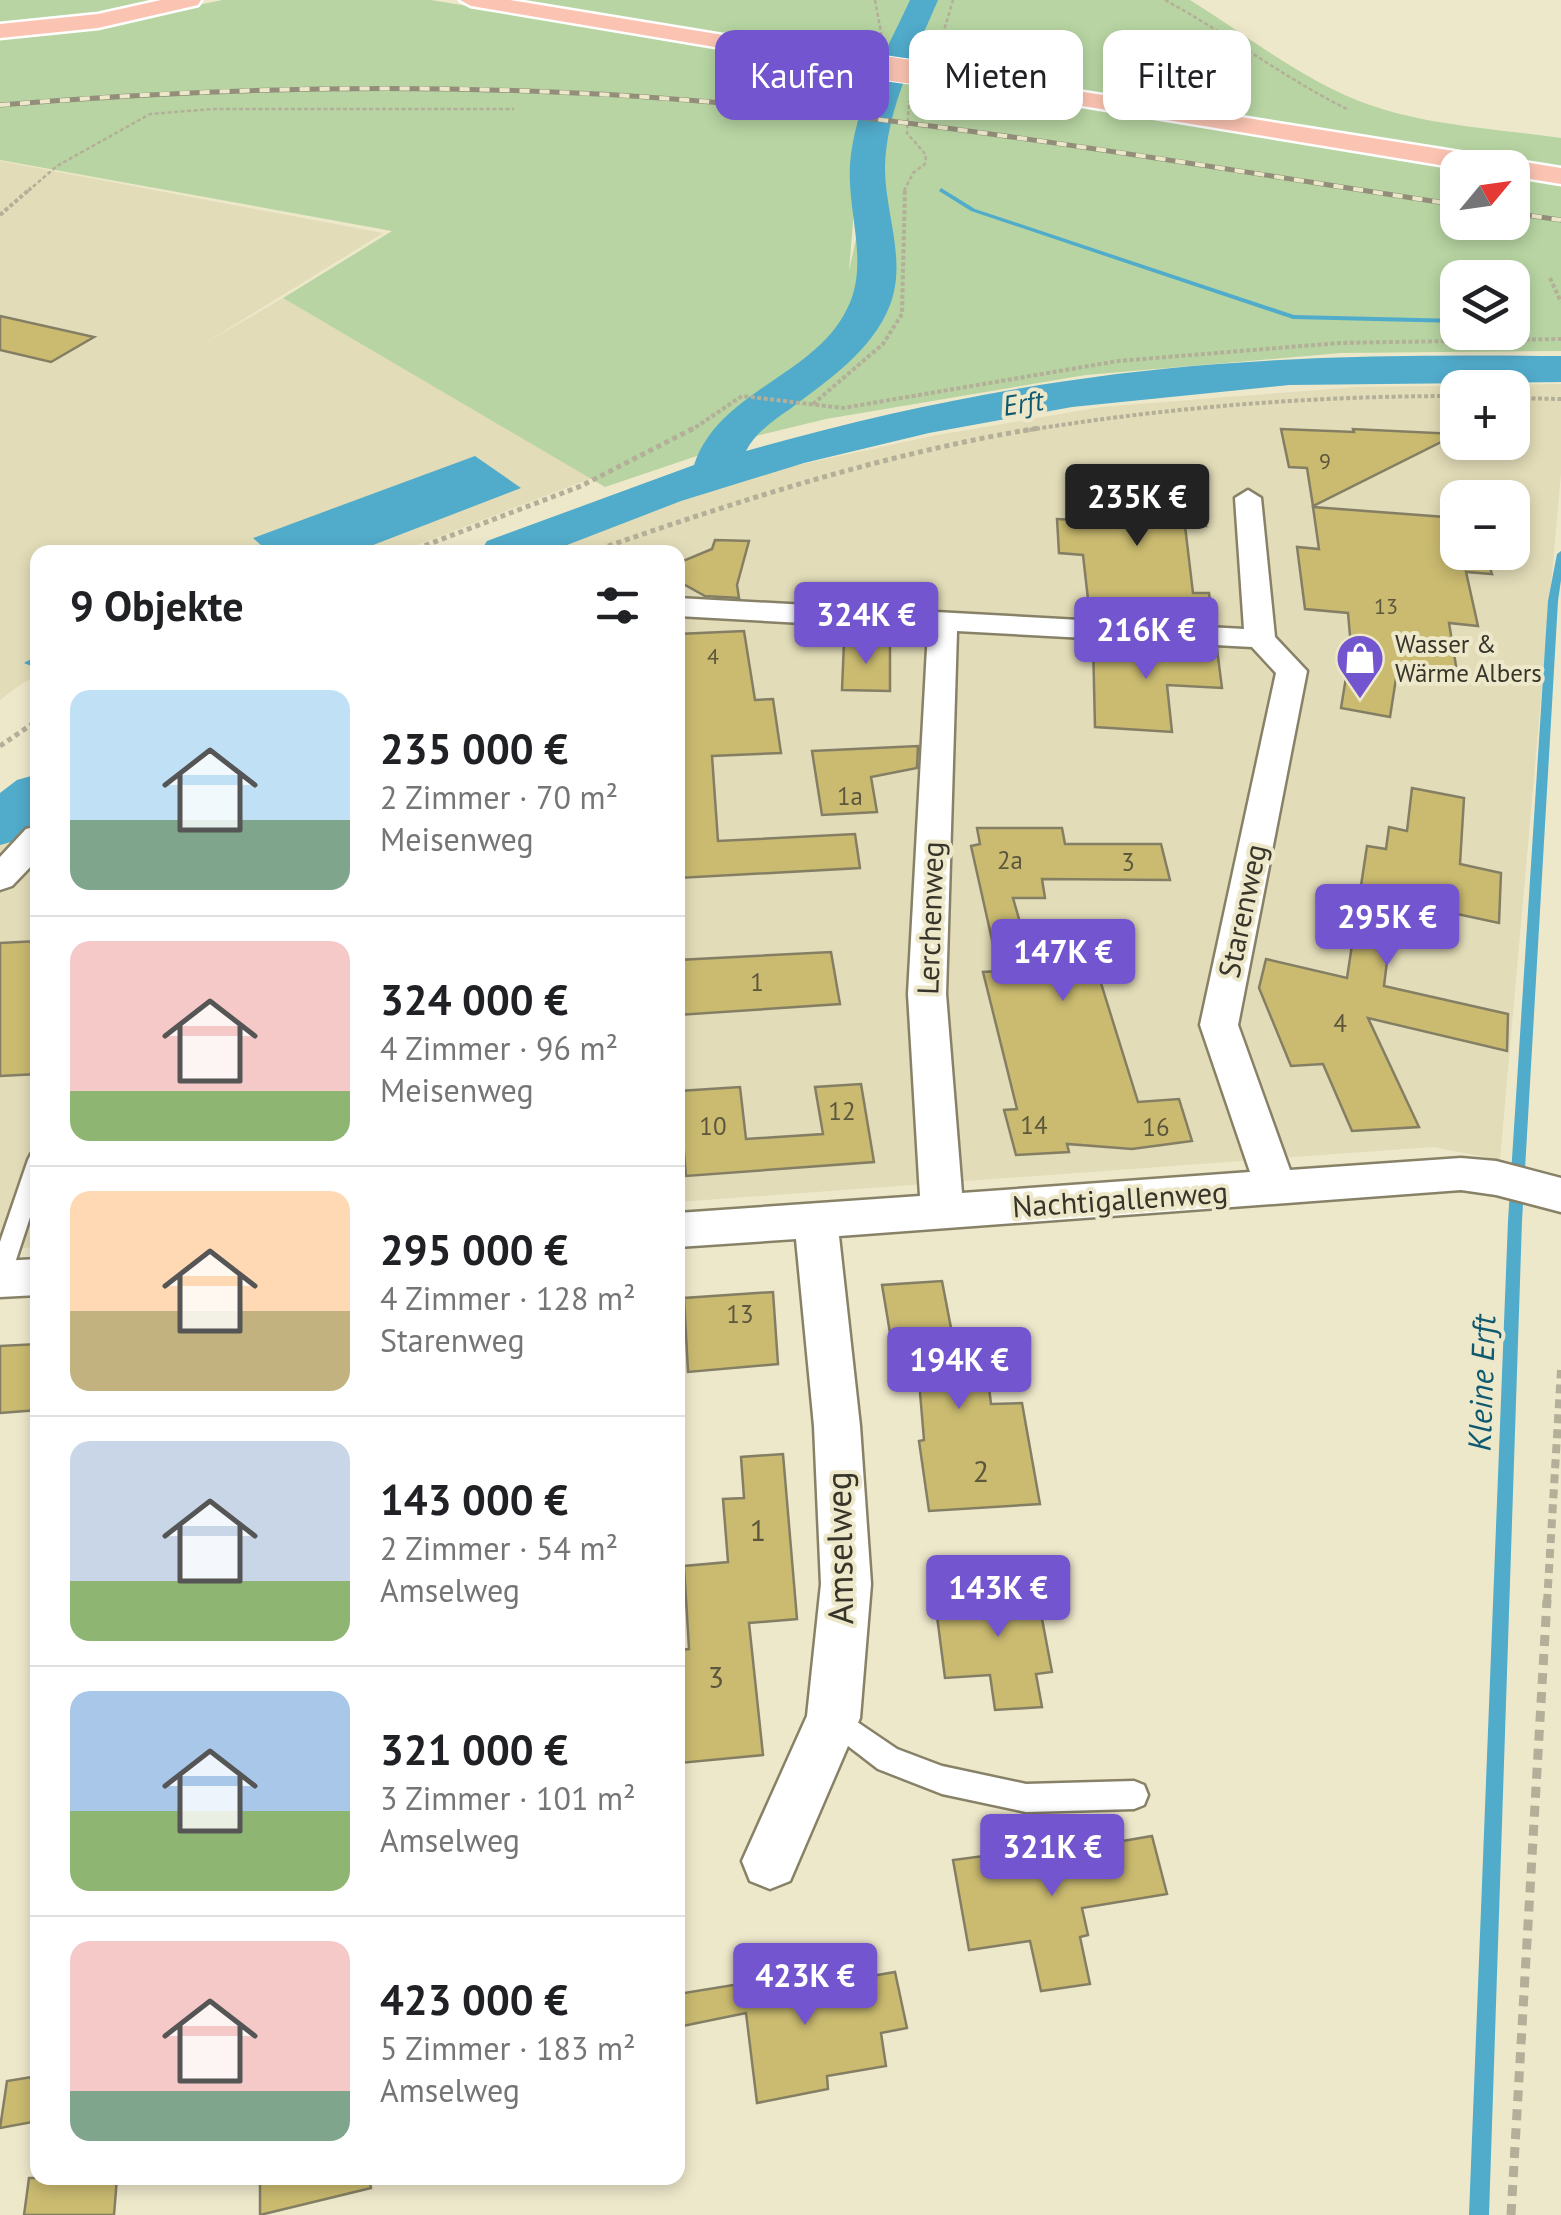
<!DOCTYPE html>
<html lang="de">
<head>
<meta charset="utf-8">
<style>
	body { margin:0; font-family:"PT Sans",sans-serif; background:#f6f6f6; color:#202124; height:100vh; display:flex; flex-direction:column; font-size:38px; white-space:nowrap }
	* { box-sizing:border-box; margin:0 }
	p { font-size:32px; color:#757577 }
	.icon { flex:none; width:55px; height:55px; fill:none; stroke:currentColor; stroke-width:2; stroke-linecap:round; stroke-linejoin:round }
	.map { position:relative; flex:1; overflow:hidden }
	.details { position:absolute; left:30px; top:545px; width:655px; height:1640px; display:flex; flex-direction:column; background:#fff; border-radius:20px; box-shadow:0 5px 15px #0003 }
	.details>* { flex:none }
	.banner { position:absolute; left:715px; top:30px; width:695px; height:90px; display:flex; gap:20px }
	.needle { width:65px; rotate:61deg }
	.fabs { position:absolute; left:1440px; top:150px; display:grid; gap:20px }
	.fabs a { display:grid; place-items:center; width:90px; height:90px; border-radius:20px; background:#fff; box-shadow:0 5px 15px #0003; font-size:50px }
	.price { position:absolute; translate:-50% -85px; padding:0 22px; border-radius:10px; background:#7255cf; color:#fff; font-size:32px; line-height:65px; filter:drop-shadow(0 2px 5px #0008) }
	.price::after { content:''; position:absolute; left:50%; top:60px; width:30px; height:22px; margin-left:-15px; background:inherit; clip-path:polygon(0 0,100% 0,50% 100%) }
	.price.current { background:#222; color:#fff }
	ul { padding:0; list-style:none }
	li { display:flex; align-items:center; gap:30px; height:250px; padding:0 40px }
	li+li { border-top:2px solid #e0e0e0 }
	li span { display:grid; place-items:center; flex:none; width:280px; height:200px; border-radius:20px; color:#555 }
	li>.icon { margin-inline-start:auto }
	span .icon { width:120px; height:120px; fill:#fffc; stroke-width:1 }
	li b { font-size:42px }
	h2 { display:flex; justify-content:space-between; align-items:center; height:120px; padding:0 40px; font-size:42px }
	.chip { padding:0 35px; border-radius:20px; background:#fff; box-shadow:0 5px 15px #0003; font-size:35px; line-height:90px }
	.chip.current { background:#7255cf; color:#fff }
	.map>svg:first-child { display:block }
	.built { fill:#e2dcb8; fill-rule:evenodd }
	.green { fill:#b7d4a2; fill-rule:evenodd }
	.water { fill:#51abcb }
	.lines { fill:none; stroke-linecap:round; stroke-linejoin:round }
	.stream { fill:#51abcb; fill-rule:evenodd }
	.river { fill:#51abcb; fill-rule:evenodd }
	.building { fill:#cabb70; stroke:#847f64; stroke-width:2.5 }
	.lane-casing { stroke:#878267; stroke-width:5 }
	.street-casing { stroke:#878267; stroke-width:5 }
	.primary-casing { stroke:#fff; stroke-width:5 }
	.path-far4 { stroke:#b4af98; stroke-width:2.5; stroke-dasharray:4 2.5; stroke-linecap:butt }
	.path-far3 { stroke:#b4af98; stroke-width:4; stroke-dasharray:4 2.5; stroke-linecap:butt }
	.path-far2 { stroke:#b4af98; stroke-width:5; stroke-dasharray:5 4; stroke-linecap:butt }
	.path-far1 { stroke:#b4af98; stroke-width:8; stroke-dasharray:9 6; stroke-linecap:butt }
	.path { stroke:#b4af98; stroke-width:9; stroke-dasharray:11 8; stroke-linecap:butt }
	.lane { fill:#fff; fill-rule:evenodd }
	.street { fill:#fff; fill-rule:evenodd }
	.primary { fill:#fbc4b2; fill-rule:evenodd }
	.rail-casing { stroke:#928e7a; stroke-width:5 }
	.rail { stroke:#eee8cb; stroke-width:4; stroke-dasharray:10; stroke-linecap:butt }
	.primary-bridge-casing { stroke:#fff; stroke-width:26; stroke-linecap:butt }
	.primary-bridge { stroke:#fbc4b2; stroke-width:24 }
	.labels { text-anchor:middle; stroke-width:8; stroke-linejoin:round; paint-order:stroke }
	.far-number-label { font-size:22px; fill:#5c563c }
	.far-poi-label { font-size:25px; fill:#37352a; stroke:#eee8cb; text-anchor:start }
	.number-label { font-size:25px; fill:#5c563c }
	.far-water-label { font-size:28px; font-style:italic; fill:#0e596f; stroke:#eee8cb }
	.street-label { font-size:30px; fill:#37352a; stroke:#eee8cb }
	.near-number-label { font-size:30px; fill:#5c563c }
	.water-label { font-size:32px; font-style:italic; fill:#0e596f; stroke:#eee8cb }
	.near-street-label { font-size:35px; fill:#37352a; stroke:#eee8cb }
</style>
</head>
<body>
<div class="map">
<svg width="1561" height="2215" viewBox="0 0 1561 2215">
	<rect width="100%" height="100%" fill="#eee8cb"/>
	<g class="built">
		<polygon points="0,161 383,233 202,345 283,298 592,478 399,552 38,552 37,677 24,682 0,700"/>
		<path d="M 1561,384 L 1561,473 L 1500,1160 L 1433,1147 L 678,1202 L 678,552 L 529,552 L 751,475 L 932,436 L 1101,407 L 1356,387 ZM 1458,388 L 1512,388 L 1512,442 L 1458,442 ZM 1458,498 L 1512,498 L 1512,552 L 1458,552 Z"/>
		<polygon points="37,809 37,1247 0,1250 0,839"/>
	</g>
	<g class="green">
		<polygon points="0,0 173,0 124,12 0,27"/>
		<path d="M 222,0 L 431,0 L 872,72 L 859,150 L 849,271 L 875,151 L 896,75 L 1458,168 L 1458,222 L 1512,222 L 1513,172 L 1561,179 L 1561,351 L 1341,353 L 1086,375 L 826,419 L 756,436 L 605,487 L 283,298 L 392,231 L 0,160 L 0,37 L 72,32 ZM 1458,278 L 1512,278 L 1512,332 L 1458,332 Z"/>
		<path d="M 494,0 L 1190,0 C 1248,36 1306,83 1370,105 C 1430,126 1499,129 1561,138 L 1561,172 Z"/>
	</g>
	<polygon class="water" points="475,456 521,488 355,552 269,552 253,538"/>
	<g class="lines">
		<g class="stream">
			<polygon points="941,188 975,209 1294,315 1458,319 1458,323 1293,319 971,211 939,191"/>
			<polygon points="1512,320 1524,322 1512,324"/>
			<polygon points="1561,551 1561,580 1558,601 1522,1221 1489,2215 1469,2215 1508,1221 1548,601 1557,554"/>
			<polygon points="29,660 38,663 38,669 24,663"/>
		</g>
		<g class="river">
			<path d="M 910,0 L 938,0 C 916,52 886,110 885,168 C 885,214 907,260 890,305 C 872,351 828,380 790,409 C 774,420 755,433 746,451 C 900,407 1058,376 1218,364 C 1332,355 1446,355 1561,356 L 1561,382 L 1289,385 L 1072,407 L 929,433 L 804,463 L 681,501 L 549,552 L 480,552 L 487,541 L 694,465 C 719,390 814,377 847,309 C 870,264 847,213 850,165 C 854,107 886,52 910,0 Z"/>
			<polygon points="38,774 38,825 22,839 0,845 0,793 17,780"/>
		</g>
	</g>
	<g class="building">
		<polygon points="0,316 94,337 51,362 0,350"/>
		<polygon points="1281,429 1354,432 1353,429 1457,434 1313,506 1307,468 1289,467"/>
		<polygon points="1076,478 1199,483 1206,526 1185,526 1193,593 1209,593 1213,624 1090,617 1083,555 1059,553 1057,519 1078,520"/>
		<polygon points="1313,507 1458,518 1458,552 1485,552 1492,574 1466,572 1478,626 1449,623 1458,678 1397,672 1390,717 1341,708 1351,647 1348,613 1305,609 1297,547 1319,549"/>
		<polygon points="715,540 749,541 737,585 739,598 705,596 678,581 678,563 712,549"/>
		<polygon points="744,631 755,700 773,699 781,753 712,756 718,841 855,834 860,868 678,878 678,634"/>
		<polygon points="844,642 890,643 890,691 842,690"/>
		<polygon points="1093,642 1217,649 1222,688 1167,685 1172,732 1095,727"/>
		<polygon points="918,746 917,768 871,777 877,812 822,815 812,751"/>
		<polygon points="1412,788 1464,798 1460,864 1501,873 1499,923 1401,902 1398,922 1392,920 1384,986 1508,1014 1507,1051 1368,1018 1419,1127 1352,1131 1323,1064 1291,1066 1259,988 1266,959 1347,978 1367,846 1386,849 1389,827 1407,831"/>
		<polygon points="977,828 1062,828 1065,844 1161,844 1170,880 1042,879 1045,898 1013,898 1033,968 1095,964 1138,1102 1179,1099 1192,1141 1132,1149 1067,1144 1069,1152 1016,1155 1004,1110 1017,1109 983,972 999,971 971,846 980,844"/>
		<polygon points="38,941 38,1074 0,1076 0,943"/>
		<polygon points="831,952 840,1004 678,1015 678,960"/>
		<polygon points="861,1084 874,1162 686,1176 679,1091 740,1087 746,1139 823,1134 815,1087"/>
		<polygon points="942,1281 956,1354 966,1353 969,1380 988,1379 991,1404 1022,1403 1040,1504 929,1511 919,1441 924,1440 917,1357 894,1357 882,1285"/>
		<polygon points="773,1292 778,1364 688,1372 684,1298"/>
		<polygon points="38,1344 38,1410 0,1413 0,1346"/>
		<polygon points="783,1454 797,1619 749,1623 763,1755 680,1763 678,1650 689,1649 684,1566 728,1562 723,1499 744,1498 741,1457"/>
		<polygon points="1033,1571 1052,1672 1036,1674 1042,1707 995,1710 990,1675 945,1678 935,1601 998,1596 995,1574"/>
		<polygon points="1152,1836 1167,1894 1082,1908 1088,1935 1080,1937 1090,1984 1041,1991 1030,1941 969,1950 953,1860 1069,1845 1070,1850"/>
		<polygon points="895,1972 907,2028 881,2033 886,2066 827,2076 828,2089 757,2103 746,2013 678,2027 678,1994 782,1977 785,1991"/>
		<polygon points="38,2076 38,2121 0,2128 7,2081"/>
		<polygon points="29,2178 117,2178 114,2215 24,2215"/>
		<polygon points="260,2178 369,2178 371,2188 260,2215"/>
	</g>
	<g class="lines">
		<g class="lane-casing">
			<g id="lane">
				<polygon points="38,1152 38,1193 11,1275 8,1281 0,1284 0,1242 28,1160 31,1154"/>
				<polygon points="835,1707 897,1749 942,1766 1026,1784 1134,1781 1144,1785 1148,1795 1144,1805 1134,1809 1026,1812 942,1794 878,1769 826,1729 822,1720 826,1711"/>
			</g>
		</g>
		<g class="street-casing">
			<g id="street">
				<path d="M 1248,490 L 1261,498 L 1275,637 L 1307,671 L 1238,1025 L 1290,1170 L 1461,1158 L 1496,1161 L 1561,1178 L 1561,1212 L 1496,1195 L 1461,1190 L 839,1236 L 860,1426 L 871,1584 L 860,1718 L 790,1881 L 770,1889 L 750,1881 L 742,1861 L 807,1716 L 821,1584 L 814,1426 L 796,1239 L 678,1247 L 678,1213 L 920,1196 L 908,994 L 928,630 L 678,616 L 678,598 L 1244,629 L 1235,498 ZM 957,631 L 1252,647 L 1276,673 L 1200,1025 L 1250,1172 L 962,1193 L 946,994 Z"/>
				<polygon points="38,826 38,859 12,886 0,890 0,857 26,829"/>
				<polygon points="38,1259 38,1295 0,1297 0,1261"/>
			</g>
		</g>
		<g class="primary-casing">
			<g id="primary">
				<polygon points="161,0 201,0 198,5 98,28 0,38 0,24 98,14"/>
				<polygon points="460,0 510,0 857,57 869,64 857,71 471,6"/>
				<polygon points="939,69 1561,168 1561,184 1512,176 1512,168 1458,168 931,81 927,76"/>
			</g>
		</g>
		<g class="path-far4">
			<polyline points="875,0 882,38"/>
			<path d="M 1165,0 C 1228,34 1285,79 1349,110"/>
			<polyline points="939,47 953,0"/>
			<polyline points="28,191 57,166 150,114 214,109 514,109"/>
			<polyline points="904,191 913,173 925,164 926,155 907,133 909,101"/>
		</g>
		<g class="path-far3">
			<polyline points="0,215 31,188"/>
			<polyline points="1550,278 1561,302"/>
			<polyline points="1512,398 1561,399"/>
			<polyline points="813,404 883,344 902,314 905,188"/>
			<polyline points="690,431 742,396 843,408 1118,361 1339,343 1561,339"/>
			<path d="M 1023,431 C 1169,407 1311,396 1458,396"/>
		</g>
		<g class="path-far2">
			<polyline points="408,552 581,486 694,428"/>
			<path d="M 591,552 C 737,501 886,453 1039,428"/>
			<polyline points="0,746 38,720"/>
		</g>
		<polyline class="path-far1" points="1547,1603 1561,1370"/>
		<polyline class="path" points="1511,2215 1547,1600"/>
		<use href="#lane" class="lane"/>
		<use href="#street" class="street"/>
		<use href="#primary" class="primary"/>
		<g class="rail-casing">
			<g id="rail">
				<path d="M 0,105 C 229,86 458,82 687,100 C 946,121 1202,166 1458,205"/>
				<polyline points="1512,213 1561,220"/>
			</g>
		</g>
		<use href="#rail" class="rail"/>
		<g class="primary-bridge-casing">
			<polyline id="primary-bridge" points="857,64 939,76"/>
		</g>
		<use href="#primary-bridge" class="primary-bridge"/>
	</g>
	<defs>
		<g id="shop-pin" transform="scale(2.5)"><path d="M0 17L-7.5 6A9.5 9.5 0 1 1 7.5 6Z" fill="#7255cf" stroke="#eee8cb"/><path d="M-5-2.5h2.3a2.7 3.5 0 0 1 5.4 0H5L5.5 6h-11ZM-1.5-2.5h3a1.5 2.3 0 0 0-3 0Z" fill="#fff"/></g>
	</defs>
	<g fill-rule="evenodd">
		<use href="#shop-pin" x="1360" y="658"/>
	</g>
	<g class="labels">
		<g class="far-number-label">
			<text x="1325" y="469">9</text>
			<text x="1386" y="614">13</text>
			<text x="713" y="664">4</text>
		</g>
		<g class="far-poi-label">
			<text x="1395" y="653">Wasser &amp;<tspan x="1395" dy="29">Wärme Albers</tspan></text>
		</g>
		<g class="number-label">
			<text x="850" y="805">1a</text>
			<text x="1010" y="869">2a</text>
			<text x="1128" y="871">3</text>
			<text x="757" y="991">1</text>
			<text x="1340" y="1032">4</text>
			<text x="842" y="1120">12</text>
			<text x="1034" y="1134">14</text>
			<text x="713" y="1135">10</text>
			<text x="1156" y="1136">16</text>
			<text x="740" y="1323">13</text>
		</g>
		<g class="far-water-label">
			<text transform="translate(1023 403) rotate(-9)" y="10">Erft</text>
		</g>
		<g class="street-label">
			<text transform="translate(1243 911) rotate(-78)" y="10">Starenweg</text>
			<text transform="translate(931 918) rotate(-88)" y="10">Lerchenweg</text>
			<text transform="translate(1120 1200) rotate(-4)" y="10">Nachtigallenweg</text>
		</g>
		<g class="near-number-label">
			<text x="981" y="1482">2</text>
			<text x="758" y="1541">1</text>
			<text x="716" y="1688">3</text>
		</g>
		<g class="water-label">
			<text transform="translate(1482 1383) rotate(-88)" y="11">Kleine Erft</text>
		</g>
		<g class="near-street-label">
			<text transform="translate(840 1548) rotate(-91)" y="12">Amselweg</text>
		</g>
	</g>
</svg>
<div class="fabs">
<a><svg class="needle" viewBox="-14 -14 28 28"><path d="M0-13l5 13h-10z" fill="#e53935"/><path d="M0 13l5-13h-10z" fill="#757577"/></svg></a>
<a><svg class="icon" aria-label="layers" viewBox="0 0 24 24"><path d="M12 4l9 5-9 5-9-5zM3 14l9 5 9-5"/></svg></a>
<a>+</a>
<a>−</a>
</div>
<b class="price current" style="left:1137px;top:549px">235K €</b>
<b class="price" style="left:866px;top:667px">324K €</b>
<b class="price" style="left:1146px;top:682px">216K €</b>
<b class="price" style="left:1387px;top:969px">295K €</b>
<b class="price" style="left:1063px;top:1004px">147K €</b>
<b class="price" style="left:959px;top:1412px">194K €</b>
<b class="price" style="left:998px;top:1640px">143K €</b>
<b class="price" style="left:1052px;top:1899px">321K €</b>
<b class="price" style="left:805px;top:2028px">423K €</b>
<div class="banner">
<a class="chip current">Kaufen</a>
<a class="chip">Mieten</a>
<a class="chip">Filter</a>
</div>
<section class="details">
<h2>9 Objekte<svg class="icon" aria-label="filters" viewBox="0 0 24 24"><path d="M4 7h16M4 17h16"/><circle cx="9" cy="7" r="2"/><circle cx="15" cy="17" r="2"/></svg></h2>
<ul>
<li><span style="background:linear-gradient(#bfe0f5 65%,#7fa58c 0)"><svg class="icon" aria-label="home" viewBox="0 0 24 24"><path d="M3 11l9-7 9 7M6 9v11h12V9"/></svg></span><div><b>235 000 €</b><p>2 Zimmer · 70 m²</p><p>Meisenweg</p></div></li>
<li><span style="background:linear-gradient(#f6c9c9 75%,#8fb573 0)"><svg class="icon" aria-label="home" viewBox="0 0 24 24"><path d="M3 11l9-7 9 7M6 9v11h12V9"/></svg></span><div><b>324 000 €</b><p>4 Zimmer · 96 m²</p><p>Meisenweg</p></div></li>
<li><span style="background:linear-gradient(#ffd9b3 60%,#c2b280 0)"><svg class="icon" aria-label="home" viewBox="0 0 24 24"><path d="M3 11l9-7 9 7M6 9v11h12V9"/></svg></span><div><b>295 000 €</b><p>4 Zimmer · 128 m²</p><p>Starenweg</p></div></li>
<li><span style="background:linear-gradient(#c9d6e8 70%,#8fb573 0)"><svg class="icon" aria-label="home" viewBox="0 0 24 24"><path d="M3 11l9-7 9 7M6 9v11h12V9"/></svg></span><div><b>143 000 €</b><p>2 Zimmer · 54 m²</p><p>Amselweg</p></div></li>
<li><span style="background:linear-gradient(#a9c7e8 60%,#8fb573 0)"><svg class="icon" aria-label="home" viewBox="0 0 24 24"><path d="M3 11l9-7 9 7M6 9v11h12V9"/></svg></span><div><b>321 000 €</b><p>3 Zimmer · 101 m²</p><p>Amselweg</p></div></li>
<li><span style="background:linear-gradient(#f6c9c9 75%,#7fa58c 0)"><svg class="icon" aria-label="home" viewBox="0 0 24 24"><path d="M3 11l9-7 9 7M6 9v11h12V9"/></svg></span><div><b>423 000 €</b><p>5 Zimmer · 183 m²</p><p>Amselweg</p></div></li>
</ul>
</section>
</div>
</body>
</html>
